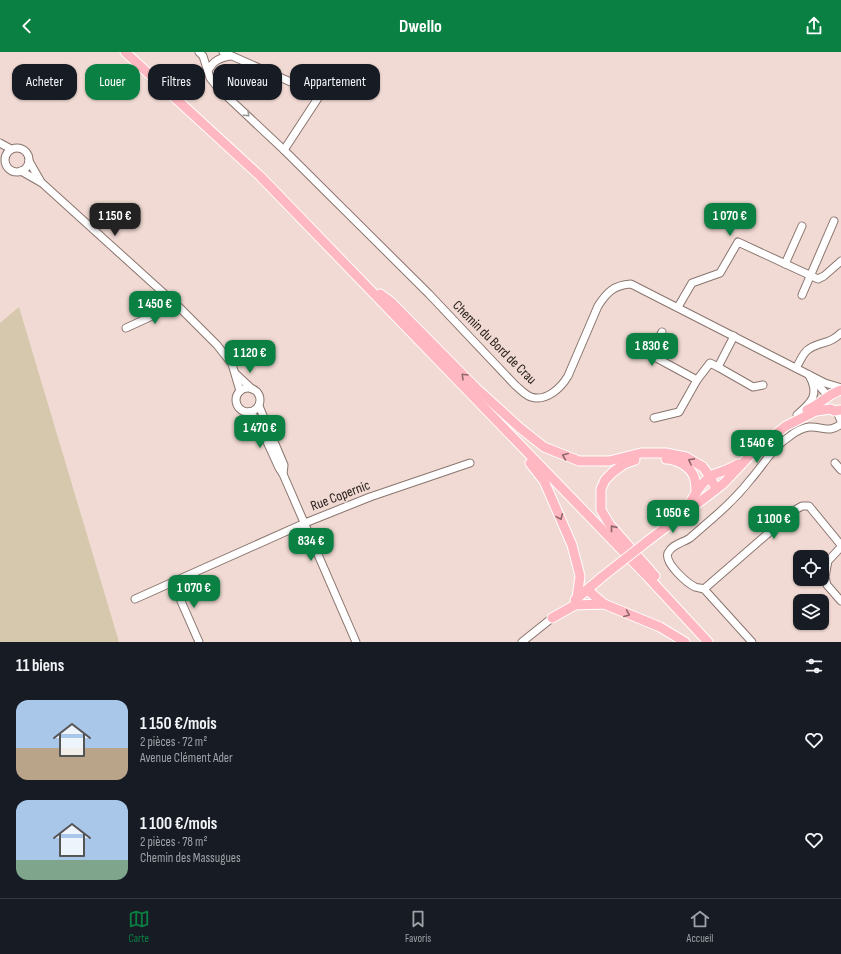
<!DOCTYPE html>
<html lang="fr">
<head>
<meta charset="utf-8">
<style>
	body { margin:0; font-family:"Sofia Sans Condensed",sans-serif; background:#242831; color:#f1f3f6; height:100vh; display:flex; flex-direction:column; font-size:15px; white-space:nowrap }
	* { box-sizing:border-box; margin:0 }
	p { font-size:13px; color:#9ea1a6 }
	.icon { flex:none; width:22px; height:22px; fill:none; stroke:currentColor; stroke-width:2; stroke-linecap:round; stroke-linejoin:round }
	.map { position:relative; height:590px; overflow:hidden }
	.sheet { display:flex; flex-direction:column; background:#171b24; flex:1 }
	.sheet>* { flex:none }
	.top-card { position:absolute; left:12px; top:12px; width:400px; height:36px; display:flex; gap:8px }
	.buttons { position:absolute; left:793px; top:498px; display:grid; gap:8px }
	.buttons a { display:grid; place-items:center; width:36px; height:36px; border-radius:8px; background:#171b24; box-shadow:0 1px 3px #0004; font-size:20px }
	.price { position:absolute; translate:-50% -34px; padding:0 9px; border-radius:8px; background:#0b8043; color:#fff; font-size:13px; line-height:26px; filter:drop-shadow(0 1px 2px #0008) }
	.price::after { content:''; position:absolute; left:50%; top:24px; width:12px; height:9px; margin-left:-6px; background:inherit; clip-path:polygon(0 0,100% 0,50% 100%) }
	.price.active { background:#222; color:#fff }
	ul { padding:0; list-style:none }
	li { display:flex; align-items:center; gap:12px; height:100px; padding:0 16px }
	li span { display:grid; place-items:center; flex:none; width:112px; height:80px; border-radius:12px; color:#555 }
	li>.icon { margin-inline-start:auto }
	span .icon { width:48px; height:48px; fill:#fffc; stroke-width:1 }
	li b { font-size:17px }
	h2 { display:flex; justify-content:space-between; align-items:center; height:48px; padding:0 16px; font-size:17px }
	.chip { padding:0 14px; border-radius:12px; background:#171b24; box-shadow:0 1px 3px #0004; font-size:14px; line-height:36px }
	.chip.active { background:#0b8043; color:#fff }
	header { display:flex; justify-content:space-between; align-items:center; height:52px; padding:0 16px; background:#0b8043; color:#fff; font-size:18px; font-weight:700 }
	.dock { display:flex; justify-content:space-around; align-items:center; height:56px; border-top:1px solid #363941; background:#171b24; font-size:11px; color:#9ea1a6 }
	.dock a { display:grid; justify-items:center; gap:2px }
	.dock .active { color:#0b8043 }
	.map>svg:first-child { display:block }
	.green { fill:#d6c8ad }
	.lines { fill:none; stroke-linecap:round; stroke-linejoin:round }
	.minor-casing { stroke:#8a756f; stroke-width:9 }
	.major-casing { stroke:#fff; stroke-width:11 }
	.minor { stroke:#fff; stroke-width:7 }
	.major { stroke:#ffb7c1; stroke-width:9 }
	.major-bridge-casing { stroke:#fff; stroke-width:11; stroke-linecap:butt }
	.major-bridge { stroke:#ffb7c1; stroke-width:9 }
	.oneway { stroke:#9c9897 }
	.oneway2 { stroke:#90686c }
	.labels { text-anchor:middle; stroke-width:3; stroke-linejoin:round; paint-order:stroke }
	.street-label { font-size:14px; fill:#221a17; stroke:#f1dad3 }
</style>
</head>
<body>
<header><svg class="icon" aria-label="back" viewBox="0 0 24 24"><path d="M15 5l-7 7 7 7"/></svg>Dwello<svg class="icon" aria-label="share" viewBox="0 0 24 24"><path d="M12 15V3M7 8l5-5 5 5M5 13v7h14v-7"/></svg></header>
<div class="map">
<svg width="841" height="590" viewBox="0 0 841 590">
	<rect width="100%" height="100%" fill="#f1dad3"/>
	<polygon class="green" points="19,255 119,590 0,590 0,271"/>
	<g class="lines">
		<g class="minor-casing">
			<g id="minor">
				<path d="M 199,0 L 203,4 L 210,26 L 219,37 L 284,98 L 429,242 L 515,333 C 520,337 525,343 531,345 C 546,350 561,336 568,324 L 598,254 C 607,240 614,233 631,232 L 825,331 L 841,336"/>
				<polyline points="223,0 320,43 284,98"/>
				<path d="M 208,19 C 213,9 219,6 230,4"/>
				<polyline points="0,91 11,97"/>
				<circle cx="17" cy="108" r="12"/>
				<polyline points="29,109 41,130"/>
				<polyline points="21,119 42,131 179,255 217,293 232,312 240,339"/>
				<polyline points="785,212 802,174"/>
				<polyline points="802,243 834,169"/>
				<polyline points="678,255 692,231 720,221 738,190 818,227 824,224 841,209"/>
				<polyline points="126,276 176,253"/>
				<polyline points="662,280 651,303 697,328"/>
				<polyline points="718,315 753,335 763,333"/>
				<path d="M 796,316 C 800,310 803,300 809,297 C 820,289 829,293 841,281"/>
				<polyline points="236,322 252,337"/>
				<polyline points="813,327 828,344"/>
				<circle cx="248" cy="348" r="12"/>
				<polyline points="259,354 284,413 283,422"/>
				<polyline points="834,359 838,362 841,369"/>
				<polyline points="249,360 257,368 279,416 283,422 356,590"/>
				<path d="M 797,363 C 812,350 820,343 809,323"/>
				<polyline points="654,366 679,360 697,328 710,311 718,315 734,284"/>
				<polyline points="835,411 841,418"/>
				<polyline points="841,495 828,509 825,525 827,533 841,549"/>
				<polyline points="173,531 199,590"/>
				<polyline points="704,537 795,458 802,454 809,454 841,493"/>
				<polyline points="135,547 305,471 370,445 470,411"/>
				<polyline points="522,590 552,566"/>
				<path d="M 752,590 L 704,537 C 701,536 698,536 695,535 C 687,531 664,511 668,501 C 672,492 683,491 690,486 C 698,479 705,473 713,466 C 727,454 740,441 751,427 C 764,412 773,395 790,384 C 795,380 803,376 809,375 C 822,374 829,382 841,372"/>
			</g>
		</g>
		<g class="major-casing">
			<g id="major">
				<polyline points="125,0 260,124 646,523 708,590"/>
				<polyline points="380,242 391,250 476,336 520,376 544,395 579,409 609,409 641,401 666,401 686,405 703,415 710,425 716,437"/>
				<path d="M 807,358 C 821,352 828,342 841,338"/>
				<path d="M 666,407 C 676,407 691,415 694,425 C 696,430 696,436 696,441"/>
				<polyline points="635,408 624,412 613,420 605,428 601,437 601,458 610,473 655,524"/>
				<polyline points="530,411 544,429 572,493 580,524 577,546"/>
				<path d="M 685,459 C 693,447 701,428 715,422 C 723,419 731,417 738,412"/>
				<polyline points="649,488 710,442 724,431 756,397 786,374 816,359 831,357 834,359 841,358"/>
				<polyline points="590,535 589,536 591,541 604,552"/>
				<polyline points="575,548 602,525"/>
				<polyline points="552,566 575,553 604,552 660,575 685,590"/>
			</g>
		</g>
		<use href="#minor" class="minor"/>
		<use href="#major" class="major"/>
		<g class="major-bridge-casing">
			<polyline id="major-bridge" points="602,525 649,488"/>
		</g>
		<use href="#major-bridge" class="major-bridge"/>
	</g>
	<defs><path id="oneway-chevron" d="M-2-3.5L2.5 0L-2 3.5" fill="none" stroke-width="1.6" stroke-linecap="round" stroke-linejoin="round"/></defs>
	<use class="oneway" href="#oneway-chevron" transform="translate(247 62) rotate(42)"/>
	<g class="oneway2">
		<use href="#oneway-chevron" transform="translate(464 324) rotate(-135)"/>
		<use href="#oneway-chevron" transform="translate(565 404) rotate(-158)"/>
		<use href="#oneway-chevron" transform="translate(691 409) rotate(-152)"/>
		<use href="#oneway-chevron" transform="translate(560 465) rotate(66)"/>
		<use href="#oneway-chevron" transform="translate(613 476) rotate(-129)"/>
		<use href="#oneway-chevron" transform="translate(627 562) rotate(23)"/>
	</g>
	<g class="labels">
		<g class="street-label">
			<text transform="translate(495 290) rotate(45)" y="5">Chemin du Bord de Crau</text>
			<text transform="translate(340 443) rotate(-21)" y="5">Rue Copernic</text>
		</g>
	</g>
</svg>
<div class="buttons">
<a><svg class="icon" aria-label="locate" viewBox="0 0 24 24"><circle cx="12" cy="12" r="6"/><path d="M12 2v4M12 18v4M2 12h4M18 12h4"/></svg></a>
<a><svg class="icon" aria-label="layers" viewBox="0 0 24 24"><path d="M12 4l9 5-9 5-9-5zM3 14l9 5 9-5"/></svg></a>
</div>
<b class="price active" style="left:115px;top:185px">1 150 €</b>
<b class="price" style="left:730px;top:185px">1 070 €</b>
<b class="price" style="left:155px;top:273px">1 450 €</b>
<b class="price" style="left:652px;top:315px">1 830 €</b>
<b class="price" style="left:250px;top:322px">1 120 €</b>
<b class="price" style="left:260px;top:397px">1 470 €</b>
<b class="price" style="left:757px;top:412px">1 540 €</b>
<b class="price" style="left:673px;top:482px">1 050 €</b>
<b class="price" style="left:774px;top:488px">1 100 €</b>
<b class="price" style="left:311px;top:510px">834 €</b>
<b class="price" style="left:194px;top:557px">1 070 €</b>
<div class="top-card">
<a class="chip">Acheter</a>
<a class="chip active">Louer</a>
<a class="chip">Filtres</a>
<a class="chip">Nouveau</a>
<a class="chip">Appartement</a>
</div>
</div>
<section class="sheet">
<h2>11 biens<svg class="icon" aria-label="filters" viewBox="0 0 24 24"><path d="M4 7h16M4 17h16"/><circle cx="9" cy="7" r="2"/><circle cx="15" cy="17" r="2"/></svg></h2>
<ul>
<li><span style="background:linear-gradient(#a9c7e8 60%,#b9a48a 0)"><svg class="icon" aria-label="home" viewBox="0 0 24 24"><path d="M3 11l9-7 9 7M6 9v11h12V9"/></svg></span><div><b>1 150 €/mois</b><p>2 pièces · 72 m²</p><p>Avenue Clément Ader</p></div><svg class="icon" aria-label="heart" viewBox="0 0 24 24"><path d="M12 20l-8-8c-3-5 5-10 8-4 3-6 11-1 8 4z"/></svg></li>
<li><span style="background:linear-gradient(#a9c7e8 75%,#7fa58c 0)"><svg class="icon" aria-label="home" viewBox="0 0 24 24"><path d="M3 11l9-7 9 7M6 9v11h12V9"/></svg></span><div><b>1 100 €/mois</b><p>2 pièces · 78 m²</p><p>Chemin des Massugues</p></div><svg class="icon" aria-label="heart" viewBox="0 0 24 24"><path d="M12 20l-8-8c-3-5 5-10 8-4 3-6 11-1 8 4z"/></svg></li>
</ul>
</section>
<nav class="dock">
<a class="active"><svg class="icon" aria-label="map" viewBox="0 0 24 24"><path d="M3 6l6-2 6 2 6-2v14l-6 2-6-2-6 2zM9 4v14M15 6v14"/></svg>Carte</a>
<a><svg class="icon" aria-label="saved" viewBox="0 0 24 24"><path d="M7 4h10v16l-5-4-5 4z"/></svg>Favoris</a>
<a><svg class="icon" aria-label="home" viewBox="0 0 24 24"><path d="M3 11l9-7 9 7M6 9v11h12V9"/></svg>Accueil</a>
</nav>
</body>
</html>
